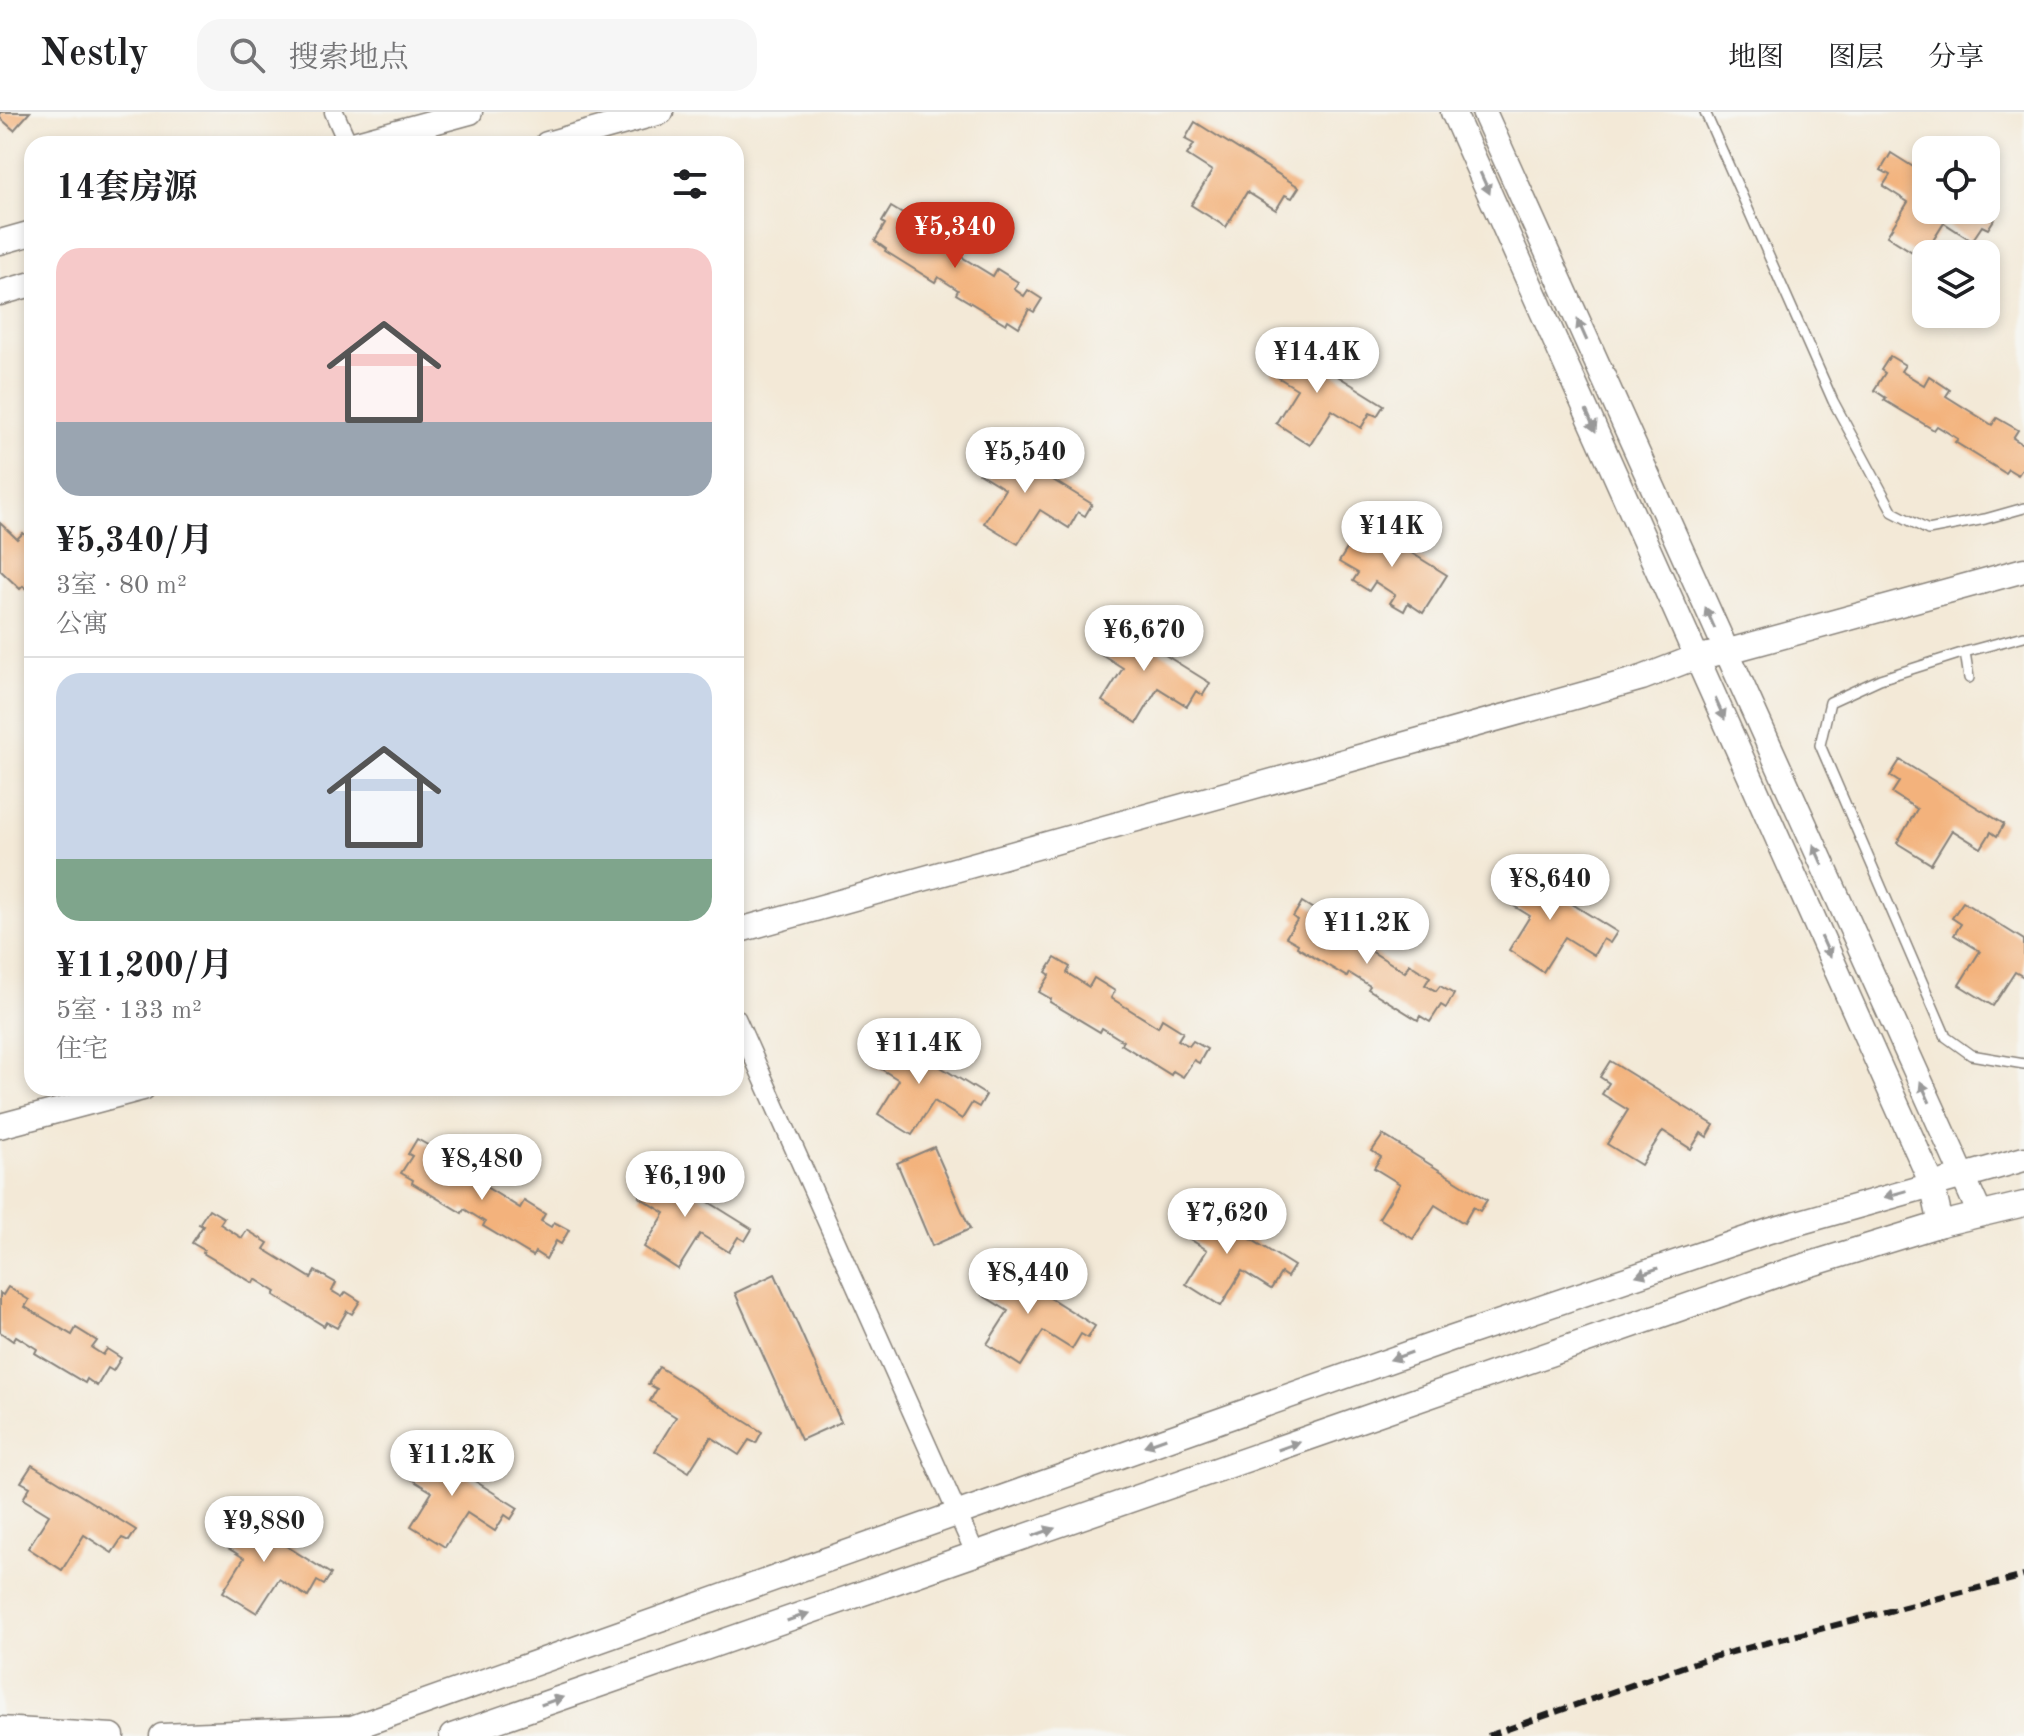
<!DOCTYPE html>
<html lang="zh">
<head>
<meta charset="utf-8">
<style>
	body { margin:0; font-family:"Old Standard TT","Noto Serif SC",serif; background:#f6f6f6; color:#202124; height:100vh; display:flex; flex-direction:column; font-size:30px; white-space:nowrap }
	* { box-sizing:border-box; margin:0 }
	p { font-size:26px; color:#757577 }
	.icon { flex:none; width:44px; height:44px; fill:none; stroke:currentColor; stroke-width:2; stroke-linecap:round; stroke-linejoin:round }
	.map { position:relative; flex:1; overflow:hidden }
	.drawer { position:absolute; left:24px; top:24px; width:720px; height:960px; display:flex; flex-direction:column; background:#fff; border-radius:24px; box-shadow:0 4px 12px #0003 }
	.drawer>* { flex:none }
	.controls { position:absolute; left:1912px; top:24px; display:grid; gap:16px }
	.controls a { display:grid; place-items:center; width:88px; height:88px; border-radius:16px; background:#fff; box-shadow:0 4px 12px #0003; font-size:40px }
	.price { position:absolute; translate:-50% -68px; padding:0 18px; border-radius:28px; background:#fff; color:#222; font-size:26px; line-height:52px; filter:drop-shadow(0 2px 4px #0008) }
	.price::after { content:''; position:absolute; left:50%; top:48px; width:24px; height:18px; margin-left:-12px; background:inherit; clip-path:polygon(0 0,100% 0,50% 100%) }
	.price.current { background:#c8321e; color:#fff }
	ul { padding:0; list-style:none }
	li { display:grid; align-content:center; gap:16px; height:424px; padding:0 32px }
	li+li { border-top:2px solid #e0e0e0 }
	li span { display:grid; place-items:center; height:248px; border-radius:24px; color:#555 }
	li>.icon { margin-inline-start:auto }
	span .icon { width:144px; height:144px; fill:#fffc; stroke-width:1 }
	li b { font-size:34px }
	h2 { display:flex; justify-content:space-between; align-items:center; height:96px; padding:0 32px; font-size:34px }
	header { display:flex; align-items:center; gap:48px; box-sizing:border-box; height:112px; padding:0 40px; background:#fff; border-bottom:2px solid #e0e0e0 }
	header strong { font-size:38px }
	nav { display:flex; gap:44px; margin-inline-start:auto; font-size:28px }
	.search { width:560px; height:72px; background:#f6f6f6; display:flex; align-items:center; gap:20px; box-sizing:border-box; padding:0 28px; border-radius:24px; color:#757577; font-size:30px }
	.map>svg:first-child { display:block }
	.building { fill:#f3b27c }
	.lines { fill:none; stroke-linecap:round; stroke-linejoin:round }
	.lane-casing { stroke:#88827a; stroke-width:12 }
	.street-casing { stroke:#88827a; stroke-width:21 }
	.secondary-casing { stroke:#88827a; stroke-width:27 }
	.lane { stroke:#fff; stroke-width:9 }
	.street { stroke:#fff; stroke-width:18 }
	.secondary { stroke:#fff; stroke-width:24 }
	.rail { stroke:#1c1c1c; stroke-width:6; stroke-dasharray:12 6; stroke-linecap:butt }
	.oneway { fill:#999 }
</style>
</head>
<body>
<header>
<strong>Nestly</strong>
<div class="search"><svg class="icon" aria-label="search" viewBox="0 0 24 24"><circle cx="10" cy="10" r="6"/><path d="M15 15l6 6"/></svg>搜索地点</div>
<nav><a>地图</a><a>图层</a><a>分享</a></nav>
</header>
<div class="map">
<svg width="2024" height="1624" viewBox="0 0 2024 1624">
	<rect width="100%" height="100%" fill="#f6f6f2"/>
	<filter id="ink" filterUnits="userSpaceOnUse"><feTurbulence type="fractalNoise" baseFrequency=".0125" numOctaves="2"/><feDisplacementMap in="SourceGraphic" scale="16" xChannelSelector="R" yChannelSelector="G"/><feConvolveMatrix kernelMatrix="1 2 1 2 8 2 1 2 1" color-interpolation-filters="sRGB"/></filter>
	<filter id="wash" filterUnits="userSpaceOnUse"><feTurbulence type="fractalNoise" baseFrequency=".006" numOctaves="4" result="noise"/><feDisplacementMap in="SourceGraphic" scale="32" xChannelSelector="R" yChannelSelector="G"/><feGaussianBlur stdDeviation="1.8" result="paint"/><feColorMatrix in="noise" values="0 0 0 0 0 0 0 0 0 0 0 0 0 0 0 0 0 1.4 0 .05"/><feComposite in="paint" operator="in"/></filter>
	<g filter="url(#wash)">
		<rect width="100%" height="100%" fill="#f3e9d7"/>
		<g id="blocks">
			<g class="building">
				<polygon points="0,0 30,0 14,18 0,6"/>
				<polygon points="1195,10 1299,75 1292,86 1285,83 1276,98 1247,80 1226,115 1191,93 1212,59 1187,43 1194,32 1185,27"/>
				<polygon points="1891,41 1926,63 1926,98 1982,98 1995,106 1988,117 1982,114 1972,129 1944,111 1922,146 1887,124 1908,90 1883,74 1890,63 1881,58"/>
				<polygon points="891,95 906,104 902,111 925,124 930,116 951,129 947,136 993,164 997,157 1018,170 1014,177 1024,184 1028,178 1042,187 1034,200 1029,197 1019,215 1008,208 1006,212 956,182 958,178 938,165 935,170 885,139 886,137 875,129 885,112 882,110"/>
				<polygon points="1280,228 1384,293 1377,304 1370,301 1361,316 1332,298 1310,333 1276,311 1297,277 1271,261 1278,250 1270,245"/>
				<polygon points="1890,244 1905,253 1901,259 1924,273 1929,264 1950,278 1946,284 1992,313 1997,306 2018,318 2013,326 2024,333 2024,354 2018,363 2008,357 2005,361 1955,330 1958,327 1937,314 1934,318 1884,288 1886,286 1874,278 1885,261 1881,258"/>
				<polygon points="988,328 1092,392 1085,404 1078,400 1069,416 1040,398 1018,432 984,411 1005,377 979,361 986,350 977,344"/>
				<polygon points="0,411 17,427 23,421 32,430 32,483 23,474 20,477 0,458"/>
				<polygon points="1363,411 1447,463 1423,501 1408,491 1404,499 1390,491 1395,483 1375,470 1369,479 1353,469 1358,461 1339,450"/>
				<polygon points="1106,506 1210,571 1203,583 1196,579 1187,594 1158,576 1137,611 1102,589 1123,556 1098,540 1105,528 1096,523"/>
				<polygon points="1900,648 2004,712 1997,724 1991,720 1981,736 1952,718 1931,752 1897,731 1917,697 1892,681 1899,670 1890,664"/>
				<polygon points="1513,755 1617,820 1610,831 1603,827 1594,843 1565,825 1543,860 1509,838 1530,804 1504,788 1511,777 1503,771"/>
				<polygon points="1302,790 1318,800 1314,806 1336,820 1341,812 1362,824 1358,831 1405,860 1409,852 1430,865 1425,873 1436,879 1440,874 1454,882 1446,896 1441,893 1430,910 1420,904 1418,908 1368,877 1370,874 1349,861 1347,865 1297,835 1298,832 1286,825 1297,808 1293,805"/>
				<polygon points="1963,790 2024,828 2024,865 2015,860 1993,894 1959,873 1980,839 1954,823 1961,812 1952,806"/>
				<polygon points="1055,846 1070,855 1067,861 1089,875 1094,866 1115,879 1111,886 1158,915 1162,907 1183,920 1178,928 1189,934 1193,929 1207,937 1199,951 1194,948 1183,965 1173,959 1171,963 1121,932 1123,929 1102,916 1100,920 1050,890 1051,887 1039,880 1050,863 1046,860"/>
				<polygon points="882,919 986,983 979,995 972,991 962,1007 934,989 912,1023 878,1002 899,968 873,952 880,941 871,935"/>
				<polygon points="1610,949 1714,1013 1707,1025 1701,1021 1691,1037 1663,1019 1641,1053 1607,1032 1628,998 1602,982 1609,971 1600,965"/>
				<polygon points="1383,1023 1487,1088 1480,1099 1473,1095 1464,1111 1435,1093 1413,1127 1379,1106 1400,1072 1374,1056 1381,1045 1372,1039"/>
				<polygon points="417,1027 433,1036 429,1042 451,1056 456,1048 477,1061 473,1067 520,1096 524,1089 545,1102 541,1109 551,1115 554,1110 569,1118 561,1132 556,1129 546,1147 535,1140 533,1144 483,1114 485,1110 464,1097 462,1101 412,1071 413,1068 401,1061 412,1044 408,1042"/>
				<polygon points="934,1035 970,1117 932,1134 897,1051"/>
				<polygon points="648,1052 752,1117 745,1129 738,1125 729,1140 700,1122 678,1157 644,1135 665,1101 639,1085 646,1074 637,1069"/>
				<polygon points="1190,1089 1294,1154 1287,1165 1281,1161 1271,1177 1242,1159 1221,1194 1186,1172 1207,1138 1182,1122 1189,1111 1180,1105"/>
				<polygon points="209,1097 224,1106 220,1112 242,1126 247,1118 268,1131 264,1137 311,1166 315,1159 336,1171 332,1179 342,1185 346,1180 360,1189 352,1202 347,1199 337,1216 326,1210 324,1214 274,1183 276,1180 255,1167 253,1171 203,1141 204,1138 192,1131 203,1114 199,1112"/>
				<polygon points="991,1149 1095,1214 1088,1226 1081,1222 1072,1237 1043,1219 1021,1254 987,1232 1008,1199 982,1183 989,1171 980,1166"/>
				<polygon points="775,1162 841,1310 801,1328 735,1181"/>
				<polygon points="8,1175 29,1188 25,1195 72,1223 76,1216 97,1229 92,1236 103,1243 107,1237 121,1246 113,1259 108,1256 97,1274 87,1267 85,1271 35,1241 37,1237 16,1224 13,1229 0,1220 0,1181 3,1183"/>
				<polygon points="659,1255 762,1320 756,1331 749,1328 739,1343 711,1325 689,1360 655,1339 676,1305 650,1289 657,1277 648,1272"/>
				<polygon points="414,1331 518,1396 511,1407 505,1403 495,1419 467,1401 445,1435 411,1414 432,1380 406,1364 413,1353 404,1347"/>
				<polygon points="32,1353 136,1418 129,1429 122,1426 112,1441 84,1423 62,1458 28,1436 49,1403 23,1387 30,1375 21,1370"/>
				<polygon points="227,1397 331,1462 324,1473 317,1469 308,1485 279,1467 257,1501 223,1480 244,1446 218,1430 225,1419 216,1414"/>
			</g>
		</g>
	</g>
	<g filter="url(#ink)">
		<use href="#blocks" fill-opacity="0" stroke="#88827a" stroke-width="2"/>
		<g class="lines">
			<g class="lane-casing">
				<g id="lane">
					<polyline points="1705,0 1833,289 1893,400 1928,418 1985,407 2024,396"/>
					<polyline points="1965,540 1880,567 1830,590 1820,633 1946,925 1971,943 2024,952"/>
					<polyline points="1969,566 1965,540 2024,524"/>
				</g>
			</g>
			<g class="street-casing">
				<g id="street">
					<polyline points="334,0 348,32"/>
					<polyline points="736,906 976,1443"/>
				</g>
			</g>
			<g class="secondary-casing">
				<g id="secondary">
					<polyline points="1453,0 1932,1072 1941,1112"/>
					<polyline points="1484,0 1980,1102"/>
					<polyline points="353,32 470,0"/>
					<polyline points="547,32 661,0"/>
					<polyline points="0,130 32,121"/>
					<polyline points="0,181 32,172"/>
					<polyline points="736,819 1642,566 1696,545 1725,540 2024,458"/>
					<polyline points="0,1014 143,976"/>
					<polyline points="0,1617 112,1624"/>
					<polyline points="162,1624 352,1616 1450,1227 1769,1119 2024,1047"/>
					<polyline points="452,1624 1785,1160 1941,1112 2024,1092"/>
				</g>
			</g>
			<use href="#lane" class="lane"/>
			<use href="#street" class="street"/>
			<use href="#secondary" class="secondary"/>
			<polyline class="rail" points="1488,1624 1705,1547 2024,1464"/>
		</g>
		<defs><path id="oneway-solid" d="M-6-.8H1V-3.2L6.5 0L1 3.2V.8H-6Z" transform="scale(2)"/></defs>
		<g class="oneway">
			<use href="#oneway-solid" transform="translate(1485 71) rotate(66)"/>
			<use href="#oneway-solid" transform="translate(1582 218) rotate(-114)"/>
			<use href="#oneway-solid" transform="translate(1591 309) rotate(66)"/>
			<use href="#oneway-solid" transform="translate(1710 506) rotate(-114)"/>
			<use href="#oneway-solid" transform="translate(1720 597) rotate(66)"/>
			<use href="#oneway-solid" transform="translate(1818 743) rotate(-114)"/>
			<use href="#oneway-solid" transform="translate(1826 835) rotate(66)"/>
			<use href="#oneway-solid" transform="translate(1925 980) rotate(-114)"/>
			<use href="#oneway-solid" transform="translate(1895 1082) rotate(164)"/>
			<use href="#oneway-solid" transform="translate(1647 1160) rotate(161)"/>
			<use href="#oneway-solid" transform="translate(1401 1244) rotate(161)"/>
			<use href="#oneway-solid" transform="translate(1155 1330) rotate(161)"/>
			<use href="#oneway-solid" transform="translate(1289 1334) rotate(-19)"/>
			<use href="#oneway-solid" transform="translate(1044 1420) rotate(-19)"/>
			<use href="#oneway-solid" transform="translate(798 1505) rotate(-19)"/>
			<use href="#oneway-solid" transform="translate(552 1589) rotate(-19)"/>
		</g>
	</g>
</svg>
<div class="controls">
<a><svg class="icon" aria-label="locate" viewBox="0 0 24 24"><circle cx="12" cy="12" r="6"/><path d="M12 2v4M12 18v4M2 12h4M18 12h4"/></svg></a>
<a><svg class="icon" aria-label="layers" viewBox="0 0 24 24"><path d="M12 4l9 5-9 5-9-5zM3 14l9 5 9-5"/></svg></a>
</div>
<b class="price current" style="left:955px;top:158px">¥5,340</b>
<b class="price" style="left:1317px;top:283px">¥14.4K</b>
<b class="price" style="left:1025px;top:383px">¥5,540</b>
<b class="price" style="left:1392px;top:457px">¥14K</b>
<b class="price" style="left:1144px;top:561px">¥6,670</b>
<b class="price" style="left:1550px;top:810px">¥8,640</b>
<b class="price" style="left:1367px;top:854px">¥11.2K</b>
<b class="price" style="left:919px;top:974px">¥11.4K</b>
<b class="price" style="left:482px;top:1090px">¥8,480</b>
<b class="price" style="left:685px;top:1107px">¥6,190</b>
<b class="price" style="left:1227px;top:1144px">¥7,620</b>
<b class="price" style="left:1028px;top:1204px">¥8,440</b>
<b class="price" style="left:452px;top:1386px">¥11.2K</b>
<b class="price" style="left:264px;top:1452px">¥9,880</b>
<section class="drawer">
<h2>14套房源<svg class="icon" aria-label="filters" viewBox="0 0 24 24"><path d="M4 7h16M4 17h16"/><circle cx="9" cy="7" r="2"/><circle cx="15" cy="17" r="2"/></svg></h2>
<ul>
<li><span style="background:linear-gradient(#f6c9c9 70%,#9aa5b1 0)"><svg class="icon" aria-label="home" viewBox="0 0 24 24"><path d="M3 11l9-7 9 7M6 9v11h12V9"/></svg></span><div><b>¥5,340/月</b><p>3室 · 80 m²</p><p>公寓</p></div></li>
<li><span style="background:linear-gradient(#c9d6e8 75%,#7fa58c 0)"><svg class="icon" aria-label="home" viewBox="0 0 24 24"><path d="M3 11l9-7 9 7M6 9v11h12V9"/></svg></span><div><b>¥11,200/月</b><p>5室 · 133 m²</p><p>住宅</p></div></li>
</ul>
</section>
</div>
</body>
</html>
